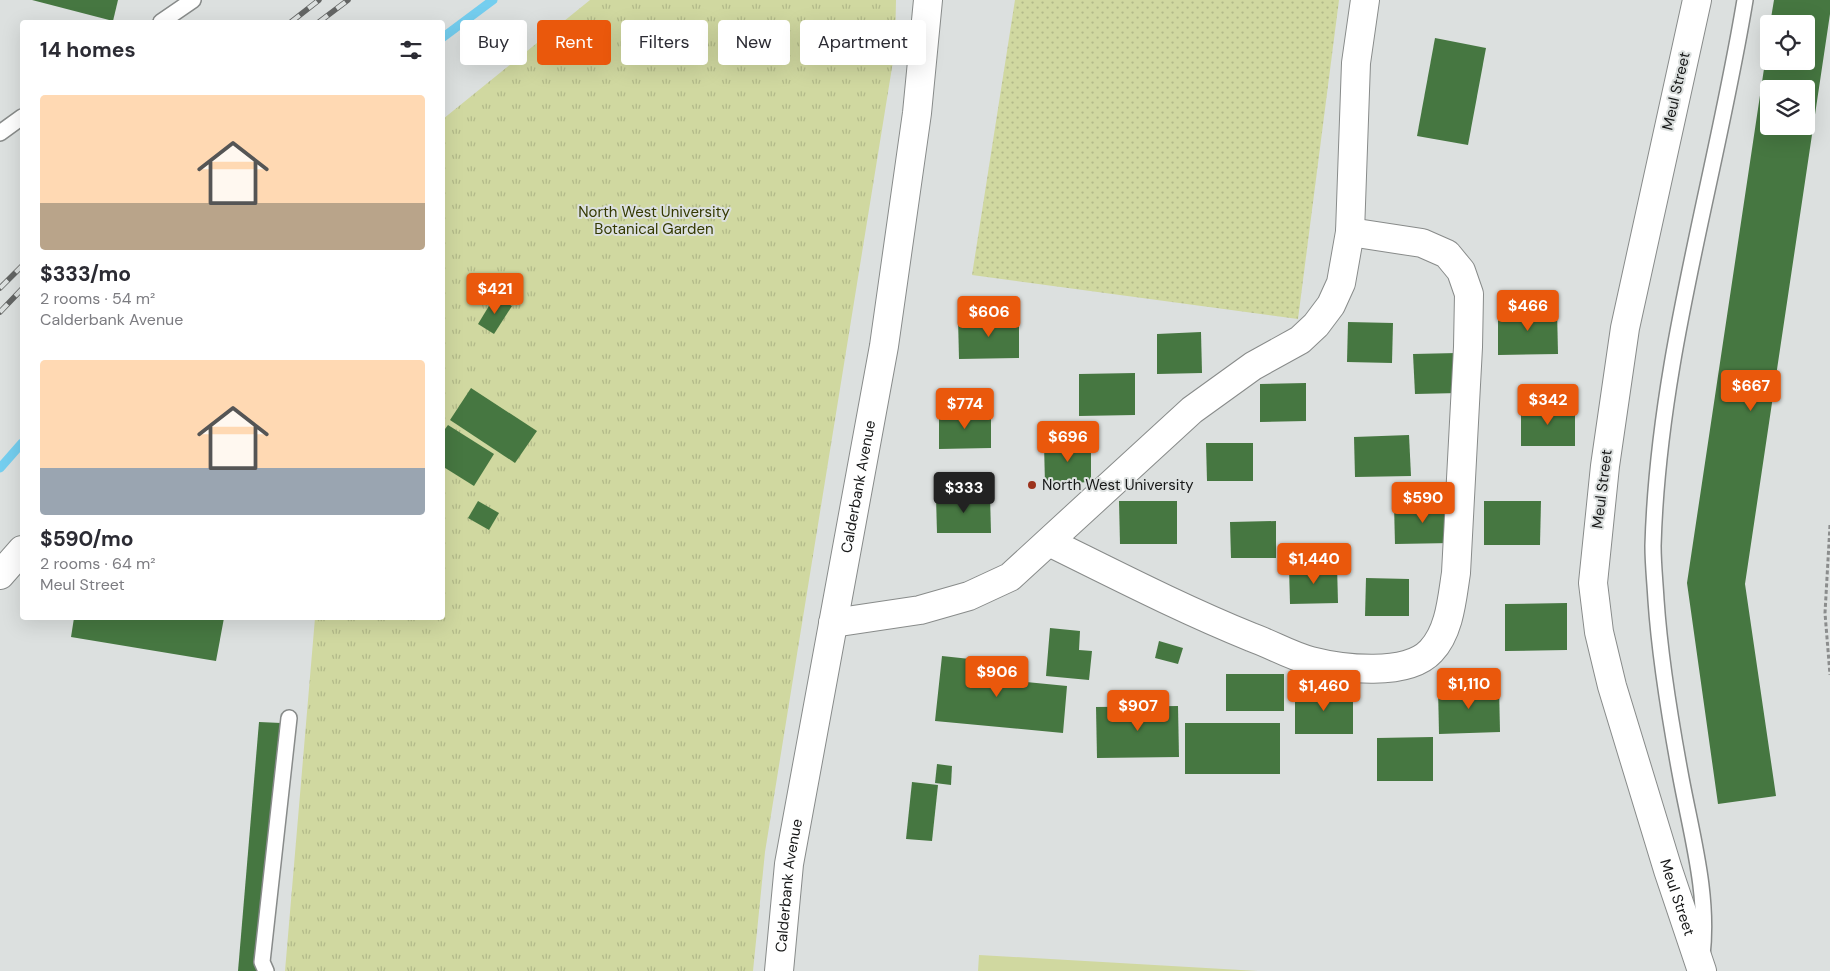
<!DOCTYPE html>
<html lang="en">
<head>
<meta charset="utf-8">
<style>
	body { margin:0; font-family:"DM Sans",sans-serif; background:#f2f2f3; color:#2b2b33; height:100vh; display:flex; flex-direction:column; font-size:19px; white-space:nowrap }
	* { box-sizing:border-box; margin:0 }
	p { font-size:16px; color:#7c7c81 }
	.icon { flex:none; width:28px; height:28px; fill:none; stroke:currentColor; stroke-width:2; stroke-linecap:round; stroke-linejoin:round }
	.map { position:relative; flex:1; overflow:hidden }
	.side { position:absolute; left:20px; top:20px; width:425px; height:600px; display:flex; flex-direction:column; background:#fff; border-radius:5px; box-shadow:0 5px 20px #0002 }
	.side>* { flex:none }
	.guide { position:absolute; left:460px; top:20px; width:475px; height:45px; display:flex; gap:10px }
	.buttons { position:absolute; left:1760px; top:15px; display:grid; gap:10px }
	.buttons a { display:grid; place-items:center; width:55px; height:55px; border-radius:5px; background:#fff; box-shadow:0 5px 20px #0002; font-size:25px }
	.price { position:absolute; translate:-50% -42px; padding:0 11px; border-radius:5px; background:#ea580c; color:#fff; font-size:16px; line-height:32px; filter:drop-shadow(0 1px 2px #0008) }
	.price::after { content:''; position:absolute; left:50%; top:30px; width:15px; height:11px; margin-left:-8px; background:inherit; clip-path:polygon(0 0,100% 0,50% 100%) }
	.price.active { background:#222; color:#fff }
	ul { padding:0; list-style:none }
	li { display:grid; align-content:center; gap:10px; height:265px; padding:0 20px }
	li span { display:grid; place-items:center; height:155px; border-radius:5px; color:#555 }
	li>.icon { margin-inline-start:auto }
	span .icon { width:90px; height:90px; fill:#fffc; stroke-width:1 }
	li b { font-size:21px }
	h2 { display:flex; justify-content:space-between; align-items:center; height:60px; padding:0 20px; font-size:21px }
	.tag { padding:0 18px; border-radius:5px; background:#fff; box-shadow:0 5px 20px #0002; font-size:18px; line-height:45px }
	.tag.active { background:#ea580c; color:#fff }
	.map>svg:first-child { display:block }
	.grass { fill:url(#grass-dots) }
	.park { fill:url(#park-tufts) }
	.pitch { fill:#d0d8a0 }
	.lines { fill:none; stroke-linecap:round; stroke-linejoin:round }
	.stream { stroke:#74ceef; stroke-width:9 }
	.building { fill:#467741; fill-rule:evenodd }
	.lane-casing { stroke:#888b8a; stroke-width:18 }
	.street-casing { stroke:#888b8a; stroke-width:30 }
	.path { stroke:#8b8d8d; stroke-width:3; stroke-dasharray:4 2.5; stroke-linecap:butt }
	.lane { stroke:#fff; stroke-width:15 }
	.street { stroke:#fff; stroke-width:28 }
	.rail-casing { stroke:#636564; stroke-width:5.5 }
	.rail { stroke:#dce0df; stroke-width:4; stroke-dasharray:11; stroke-linecap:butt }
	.poi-dot { fill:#9c331d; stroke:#dce0df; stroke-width:2 }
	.labels { text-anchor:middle; stroke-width:4; stroke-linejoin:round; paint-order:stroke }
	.street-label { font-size:15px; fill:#171818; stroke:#dce0df }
	.park-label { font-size:15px; fill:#343900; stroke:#dce0df }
	.poi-label { font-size:15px; fill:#171818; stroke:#dce0df; text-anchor:start }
</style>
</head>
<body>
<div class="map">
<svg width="1830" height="971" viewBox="0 0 1830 971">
	<defs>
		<pattern id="grass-dots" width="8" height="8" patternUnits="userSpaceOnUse" patternTransform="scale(1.25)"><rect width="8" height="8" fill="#d0d8a0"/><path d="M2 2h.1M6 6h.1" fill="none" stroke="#b2b989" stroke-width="1.8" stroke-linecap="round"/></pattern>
		<pattern id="park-tufts" width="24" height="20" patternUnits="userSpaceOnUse" patternTransform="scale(1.25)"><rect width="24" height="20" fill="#d0d8a0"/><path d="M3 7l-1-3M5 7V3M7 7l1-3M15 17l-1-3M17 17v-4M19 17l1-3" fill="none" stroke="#b2b989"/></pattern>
	</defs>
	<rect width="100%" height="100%" fill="#dce0df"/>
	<polygon class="grass" points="1015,0 1339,0 1298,319 972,275"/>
	<polygon class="park" points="590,0 896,0 895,49 765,852 753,971 285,971 315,618 442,618 443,119"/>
	<polygon class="pitch" points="979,955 1258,971 978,971"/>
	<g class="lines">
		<g class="stream">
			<polyline points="442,38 493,0"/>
			<polyline points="0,468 22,443"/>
		</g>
	</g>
	<g class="building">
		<polygon points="32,0 118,0 113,21"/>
		<path d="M 1774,0 L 1830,0 L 1830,14 L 1745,584 L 1776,796 L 1718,804 L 1687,583 L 1768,42 L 1769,61 L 1806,61 L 1806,24 L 1770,24 ZM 1769,89 L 1806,89 L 1806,126 L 1769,126 Z"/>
		<polygon points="1435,38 1486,48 1468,145 1417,136"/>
		<polygon points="495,296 512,306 494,334 478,324"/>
		<polygon points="1557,309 1558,354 1498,355 1498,310"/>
		<polygon points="1019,317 1019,358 959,359 958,318"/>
		<polygon points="1348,322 1393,323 1392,363 1347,362"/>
		<polygon points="1201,332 1202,373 1157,374 1157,334"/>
		<polygon points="1457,353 1459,393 1415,394 1413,354"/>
		<polygon points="1135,373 1135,415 1079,416 1079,374"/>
		<polygon points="1306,383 1306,421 1260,422 1260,384"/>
		<polygon points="471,388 537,431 515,463 450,420"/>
		<rect x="1521" y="405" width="54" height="41"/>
		<polygon points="939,411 991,411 991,448 939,449"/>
		<polygon points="448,425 494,454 474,486 442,466 442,433"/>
		<polygon points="1409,435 1411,476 1355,477 1354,437"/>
		<polygon points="1091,443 1091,482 1045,484 1044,444"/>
		<polygon points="1206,443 1253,443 1253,481 1207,481"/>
		<polygon points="990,495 991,533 937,533 936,497"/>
		<polygon points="478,501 499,513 489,530 468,518"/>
		<polygon points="1119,501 1177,501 1177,544 1120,544"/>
		<polygon points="1484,501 1541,501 1540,545 1484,545"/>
		<polygon points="1451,503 1452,543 1395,544 1394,504"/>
		<polygon points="1276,521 1276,558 1231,558 1230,522"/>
		<polygon points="1337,565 1338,603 1290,604 1289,567"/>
		<polygon points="1366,578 1409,579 1409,616 1365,616"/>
		<polygon points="1567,603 1567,650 1505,651 1505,604"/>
		<polygon points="74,618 224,618 216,661 71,637"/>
		<polygon points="1050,628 1080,631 1079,650 1092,651 1089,680 1046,676"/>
		<polygon points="1159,641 1183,648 1178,664 1155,658"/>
		<polygon points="942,656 998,662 997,679 1067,686 1063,733 935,721"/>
		<rect x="1226" y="674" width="58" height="37"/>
		<polygon points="1499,686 1500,732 1439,734 1438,687"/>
		<rect x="1295" y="690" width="58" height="44"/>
		<polygon points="1178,706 1179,757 1097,758 1096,707"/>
		<polygon points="259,722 281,723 260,971 238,971"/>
		<rect x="1185" y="723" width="95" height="51"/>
		<polygon points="1433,737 1433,781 1377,781 1377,738"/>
		<polygon points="937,764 952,766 951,785 935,783"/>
		<polygon points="912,782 938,785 932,841 906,839"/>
	</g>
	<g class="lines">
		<g class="lane-casing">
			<g id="lane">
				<polyline points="161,22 193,0"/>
				<polyline points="0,133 22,117"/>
				<path d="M 1702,956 C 1709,895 1692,837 1681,778 C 1670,719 1660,659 1656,600 C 1655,582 1653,564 1653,546 C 1658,361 1715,182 1745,0"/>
				<polyline points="266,971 262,962 289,718"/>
			</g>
		</g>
		<g class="street-casing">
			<g id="street">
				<path id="s1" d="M 1697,0 L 1625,328 L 1605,466 L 1593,583 L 1599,632 L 1612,686 L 1668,870 L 1702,971"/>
				<path d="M 1049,542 C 1116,575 1182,609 1251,637 C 1271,644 1291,656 1311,661 C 1342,669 1407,677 1431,651 C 1450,631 1452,598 1456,573 L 1468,347 L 1469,294 L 1461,271 L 1447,254 L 1422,243 L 1350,232"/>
				<polyline points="0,575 22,550"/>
				<polyline points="833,623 920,610 969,596 1010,577 1192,410 1253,366 1300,340 1316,325 1331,305 1341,283 1350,232 1356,63 1365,0"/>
				<path id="s2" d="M 779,971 L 789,864 L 884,346 L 917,113 L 928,0"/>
			</g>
		</g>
		<polyline class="path" points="1830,525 1825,613 1830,675"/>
		<use href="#lane" class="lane"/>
		<use href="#street" class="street"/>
		<g class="rail-casing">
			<g id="rail">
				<polyline points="291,22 319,0"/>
				<polyline points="319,22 348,0"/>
				<polyline points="0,288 22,266"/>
				<polyline points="0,312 22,289"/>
			</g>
		</g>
		<use href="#rail" class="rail"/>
	</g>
	<circle class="poi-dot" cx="1032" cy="485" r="5"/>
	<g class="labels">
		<g class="street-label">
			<text transform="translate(1676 91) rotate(-77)" y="5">Meul Street</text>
			<text dy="5" stroke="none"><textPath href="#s2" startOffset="491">Calderbank Avenue</textPath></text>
			<text transform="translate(1602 489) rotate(-83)" y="5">Meul Street</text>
			<text dy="5" stroke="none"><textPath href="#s2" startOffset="86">Calderbank Avenue</textPath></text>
			<text dy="5" stroke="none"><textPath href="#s1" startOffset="919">Meul Street</textPath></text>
		</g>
		<g class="park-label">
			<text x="654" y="217">North West University<tspan x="654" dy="17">Botanical Garden</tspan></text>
		</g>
		<g class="poi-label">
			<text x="1042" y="490">North West University</text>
		</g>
	</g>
</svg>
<div class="buttons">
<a><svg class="icon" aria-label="locate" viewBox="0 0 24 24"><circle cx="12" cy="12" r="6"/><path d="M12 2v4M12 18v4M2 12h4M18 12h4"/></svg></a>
<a><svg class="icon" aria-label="layers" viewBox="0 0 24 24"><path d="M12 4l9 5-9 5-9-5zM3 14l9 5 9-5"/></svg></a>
</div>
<b class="price" style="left:495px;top:315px">$421</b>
<b class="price" style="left:1528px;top:332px">$466</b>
<b class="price" style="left:989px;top:338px">$606</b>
<b class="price" style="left:1751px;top:412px">$667</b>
<b class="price" style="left:1548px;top:426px">$342</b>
<b class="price" style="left:965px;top:430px">$774</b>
<b class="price" style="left:1068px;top:463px">$696</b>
<b class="price active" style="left:964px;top:514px">$333</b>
<b class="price" style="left:1423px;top:524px">$590</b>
<b class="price" style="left:1314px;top:585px">$1,440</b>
<b class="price" style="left:997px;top:698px">$906</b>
<b class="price" style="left:1469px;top:710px">$1,110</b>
<b class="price" style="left:1324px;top:712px">$1,460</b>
<b class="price" style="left:1138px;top:732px">$907</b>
<div class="guide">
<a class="tag">Buy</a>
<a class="tag active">Rent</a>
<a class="tag">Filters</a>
<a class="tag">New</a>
<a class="tag">Apartment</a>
</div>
<section class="side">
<h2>14 homes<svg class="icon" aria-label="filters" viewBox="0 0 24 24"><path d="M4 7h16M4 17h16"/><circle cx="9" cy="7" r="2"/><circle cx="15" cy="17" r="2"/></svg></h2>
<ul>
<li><span style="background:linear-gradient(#ffd9b3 70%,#b9a48a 0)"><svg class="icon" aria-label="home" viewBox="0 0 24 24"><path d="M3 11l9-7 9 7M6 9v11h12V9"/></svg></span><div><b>$333/mo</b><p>2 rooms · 54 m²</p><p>Calderbank Avenue</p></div></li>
<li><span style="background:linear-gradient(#ffd9b3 70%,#9aa5b1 0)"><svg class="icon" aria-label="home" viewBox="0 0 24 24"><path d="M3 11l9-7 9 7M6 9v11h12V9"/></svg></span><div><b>$590/mo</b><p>2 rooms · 64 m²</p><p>Meul Street</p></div></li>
</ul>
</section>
</div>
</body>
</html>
